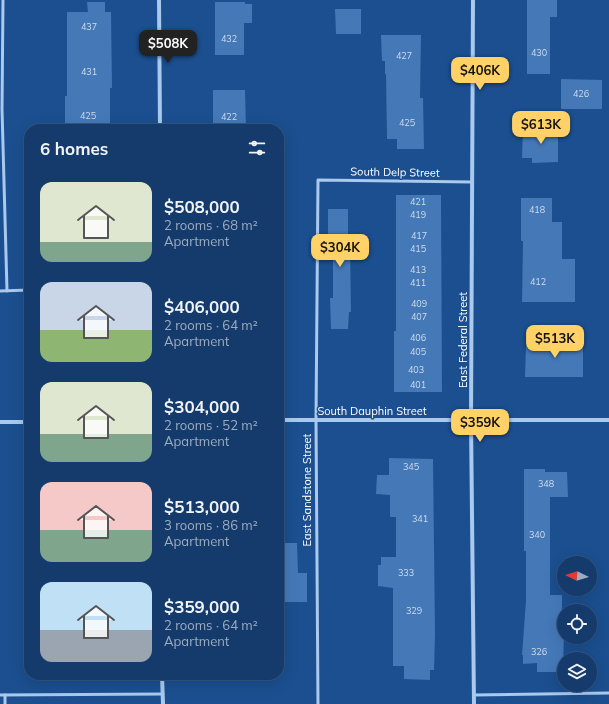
<!DOCTYPE html>
<html lang="en">
<head>
<meta charset="utf-8">
<style>
	body { margin:0; font-family:Mulish,sans-serif; background:#1d4271; color:#f1f3f6; height:100vh; display:flex; flex-direction:column; font-size:15px; white-space:nowrap }
	* { box-sizing:border-box; margin:0 }
	p { font-size:13px; color:#9dadc1 }
	.icon { flex:none; width:22px; height:22px; fill:none; stroke:currentColor; stroke-width:2; stroke-linecap:round; stroke-linejoin:round }
	.map { position:relative; flex:1; overflow:hidden }
	.side { position:absolute; left:24px; top:124px; width:260px; height:556px; display:flex; flex-direction:column; background:#143b6b; border-radius:16px; box-shadow:0 4px 16px #0002,0 0 0 1px #33557e }
	.side>* { flex:none }
	.needle { width:26px; rotate:275deg }
	.buttons { position:absolute; left:557px; top:556px; display:grid; gap:8px }
	.buttons a { display:grid; place-items:center; width:40px; height:40px; border-radius:50%; background:#143b6b; box-shadow:0 4px 16px #0002,0 0 0 1px #33557e; font-size:20px }
	.price { position:absolute; translate:-50% -34px; padding:0 9px; border-radius:8px; background:#ffd166; color:#111; font-size:13px; line-height:26px; filter:drop-shadow(0 1px 2px #0008) }
	.price::after { content:''; position:absolute; left:50%; top:24px; width:12px; height:9px; margin-left:-6px; background:inherit; clip-path:polygon(0 0,100% 0,50% 100%) }
	.price.on { background:#222; color:#fff }
	ul { padding:0; list-style:none }
	li { display:flex; align-items:center; gap:12px; height:100px; padding:0 16px }
	li span { display:grid; place-items:center; flex:none; width:112px; height:80px; border-radius:12px; color:#555 }
	li>.icon { margin-inline-start:auto }
	span .icon { width:48px; height:48px; fill:#fffc; stroke-width:1 }
	li b { font-size:17px }
	h2 { display:flex; justify-content:space-between; align-items:center; height:48px; padding:0 16px; font-size:17px }
	.map>svg:first-child { display:block }
	.building { fill:#4478b7 }
	.lines { fill:none; stroke-linecap:round; stroke-linejoin:round }
	.lane { stroke:#a9c9ee; stroke-width:3 }
	.street { stroke:#a9c9ee; stroke-width:4 }
	.labels { text-anchor:middle; stroke-width:3; stroke-linejoin:round; paint-order:stroke }
	.number-label { font-size:9px; fill:#d0dded }
	.street-label { font-size:11px; fill:#fff; stroke:#1b4f8f }
</style>
</head>
<body>
<div class="map">
<svg width="609" height="704" viewBox="0 0 609 704">
	<rect width="100%" height="100%" fill="#1b4f8f"/>
	<g class="building">
		<polygon points="527,0 557,0 557,17 550,17 550,74 527,74"/>
		<polygon points="87,2 105,2 105,12 111,12 112,88 110,88 110,129 65,129 65,96 67,96 67,12 88,12"/>
		<polygon points="215,2 245,2 245,4 252,4 252,23 244,23 244,55 215,55"/>
		<polygon points="335,9 361,9 361,34 336,34"/>
		<polygon points="381,35 421,35 420,98 423,98 424,149 397,149 397,139 387,139 386,74 385,74 385,61 382,61"/>
		<polygon points="561,79 602,80 602,109 561,109"/>
		<polygon points="213,90 245,90 246,129 213,129"/>
		<polygon points="523,129 558,129 558,162 532,163 532,158 522,158"/>
		<polygon points="396,195 441,195 442,392 394,392 394,331 396,331"/>
		<polygon points="521,198 552,198 552,222 562,222 562,259 575,259 575,302 522,302 523,241 521,241"/>
		<polygon points="328,209 348,209 348,245 350,245 351,312 349,312 348,329 331,329 330,298 333,298 333,260 328,259"/>
		<polygon points="546,337 570,337 570,346 583,346 583,377 525,377 526,346 546,346"/>
		<polygon points="389,458 433,459 435,634 434,670 430,670 430,680 404,679 404,666 393,666 393,588 378,586 378,565 381,565 381,557 396,557 396,517 390,517 390,495 376,494 377,475 389,475"/>
		<polygon points="524,469 545,469 545,472 567,472 568,497 550,497 550,595 562,595 562,631 564,631 563,672 537,672 537,663 523,664 523,655 522,655 526,601 526,551 524,551"/>
		<polygon points="279,543 297,543 298,573 307,573 307,602 279,602"/>
	</g>
	<g class="lines">
		<g class="lane">
			<polyline points="3,0 2,109 7,291"/>
			<polyline points="0,291 29,290"/>
			<polyline points="0,695 163,694"/>
			<polyline points="5,695 5,704"/>
			<polyline points="474,695 609,693"/>
			<polyline points="318,704 316,420 318,180 472,182"/>
		</g>
		<g class="street">
			<polyline points="159,0 160,129"/>
			<polyline points="473,0 471,420 474,704"/>
			<polyline points="279,420 609,420"/>
			<polyline points="0,422 29,422"/>
			<polyline points="162,675 163,704"/>
		</g>
	</g>
	<g class="labels">
		<g class="number-label">
			<text x="89" y="30">437</text>
			<text x="229" y="42">432</text>
			<text x="539" y="56">430</text>
			<text x="404" y="59">427</text>
			<text x="89" y="75">431</text>
			<text x="581" y="97">426</text>
			<text x="88" y="119">425</text>
			<text x="229" y="120">422</text>
			<text x="407" y="126">425</text>
			<text x="418" y="205">421</text>
			<text x="537" y="213">418</text>
			<text x="418" y="218">419</text>
			<text x="419" y="239">417</text>
			<text x="418" y="252">415</text>
			<text x="418" y="273">413</text>
			<text x="538" y="285">412</text>
			<text x="418" y="286">411</text>
			<text x="419" y="307">409</text>
			<text x="419" y="320">407</text>
			<text x="418" y="341">406</text>
			<text x="418" y="355">405</text>
			<text x="416" y="373">403</text>
			<text x="418" y="388">401</text>
			<text x="411" y="470">345</text>
			<text x="546" y="487">348</text>
			<text x="420" y="522">341</text>
			<text x="537" y="538">340</text>
			<text x="406" y="576">333</text>
			<text x="414" y="614">329</text>
			<text x="539" y="655">326</text>
		</g>
		<g class="street-label">
			<text transform="translate(395 172) rotate(1)" y="4">South Delp Street</text>
			<text transform="translate(463 340) rotate(-90)" y="4">East Federal Street</text>
			<text x="372" y="415">South Dauphin Street</text>
			<text transform="translate(307 490) rotate(-90)" y="4">East Sandstone Street</text>
		</g>
	</g>
</svg>
<div class="buttons">
<a><svg class="needle" viewBox="-14 -14 28 28"><path d="M0-13l5 13h-10z" fill="#e53935"/><path d="M0 13l5-13h-10z" fill="#9dadc1"/></svg></a>
<a><svg class="icon" aria-label="locate" viewBox="0 0 24 24"><circle cx="12" cy="12" r="6"/><path d="M12 2v4M12 18v4M2 12h4M18 12h4"/></svg></a>
<a><svg class="icon" aria-label="layers" viewBox="0 0 24 24"><path d="M12 4l9 5-9 5-9-5zM3 14l9 5 9-5"/></svg></a>
</div>
<b class="price on" style="left:168px;top:64px">$508K</b>
<b class="price" style="left:480px;top:91px">$406K</b>
<b class="price" style="left:541px;top:145px">$613K</b>
<b class="price" style="left:340px;top:268px">$304K</b>
<b class="price" style="left:555px;top:359px">$513K</b>
<b class="price" style="left:480px;top:443px">$359K</b>
<section class="side">
<h2>6 homes<svg class="icon" aria-label="filters" viewBox="0 0 24 24"><path d="M4 7h16M4 17h16"/><circle cx="9" cy="7" r="2"/><circle cx="15" cy="17" r="2"/></svg></h2>
<ul>
<li><span style="background:linear-gradient(#dfe7d0 75%,#7fa58c 0)"><svg class="icon" aria-label="home" viewBox="0 0 24 24"><path d="M3 11l9-7 9 7M6 9v11h12V9"/></svg></span><div><b>$508,000</b><p>2 rooms · 68 m²</p><p>Apartment</p></div></li>
<li><span style="background:linear-gradient(#c9d6e8 60%,#8fb573 0)"><svg class="icon" aria-label="home" viewBox="0 0 24 24"><path d="M3 11l9-7 9 7M6 9v11h12V9"/></svg></span><div><b>$406,000</b><p>2 rooms · 64 m²</p><p>Apartment</p></div></li>
<li><span style="background:linear-gradient(#dfe7d0 65%,#7fa58c 0)"><svg class="icon" aria-label="home" viewBox="0 0 24 24"><path d="M3 11l9-7 9 7M6 9v11h12V9"/></svg></span><div><b>$304,000</b><p>2 rooms · 52 m²</p><p>Apartment</p></div></li>
<li><span style="background:linear-gradient(#f6c9c9 60%,#7fa58c 0)"><svg class="icon" aria-label="home" viewBox="0 0 24 24"><path d="M3 11l9-7 9 7M6 9v11h12V9"/></svg></span><div><b>$513,000</b><p>3 rooms · 86 m²</p><p>Apartment</p></div></li>
<li><span style="background:linear-gradient(#bfe0f5 60%,#9aa5b1 0)"><svg class="icon" aria-label="home" viewBox="0 0 24 24"><path d="M3 11l9-7 9 7M6 9v11h12V9"/></svg></span><div><b>$359,000</b><p>2 rooms · 64 m²</p><p>Apartment</p></div></li>
</ul>
</section>
</div>
</body>
</html>
